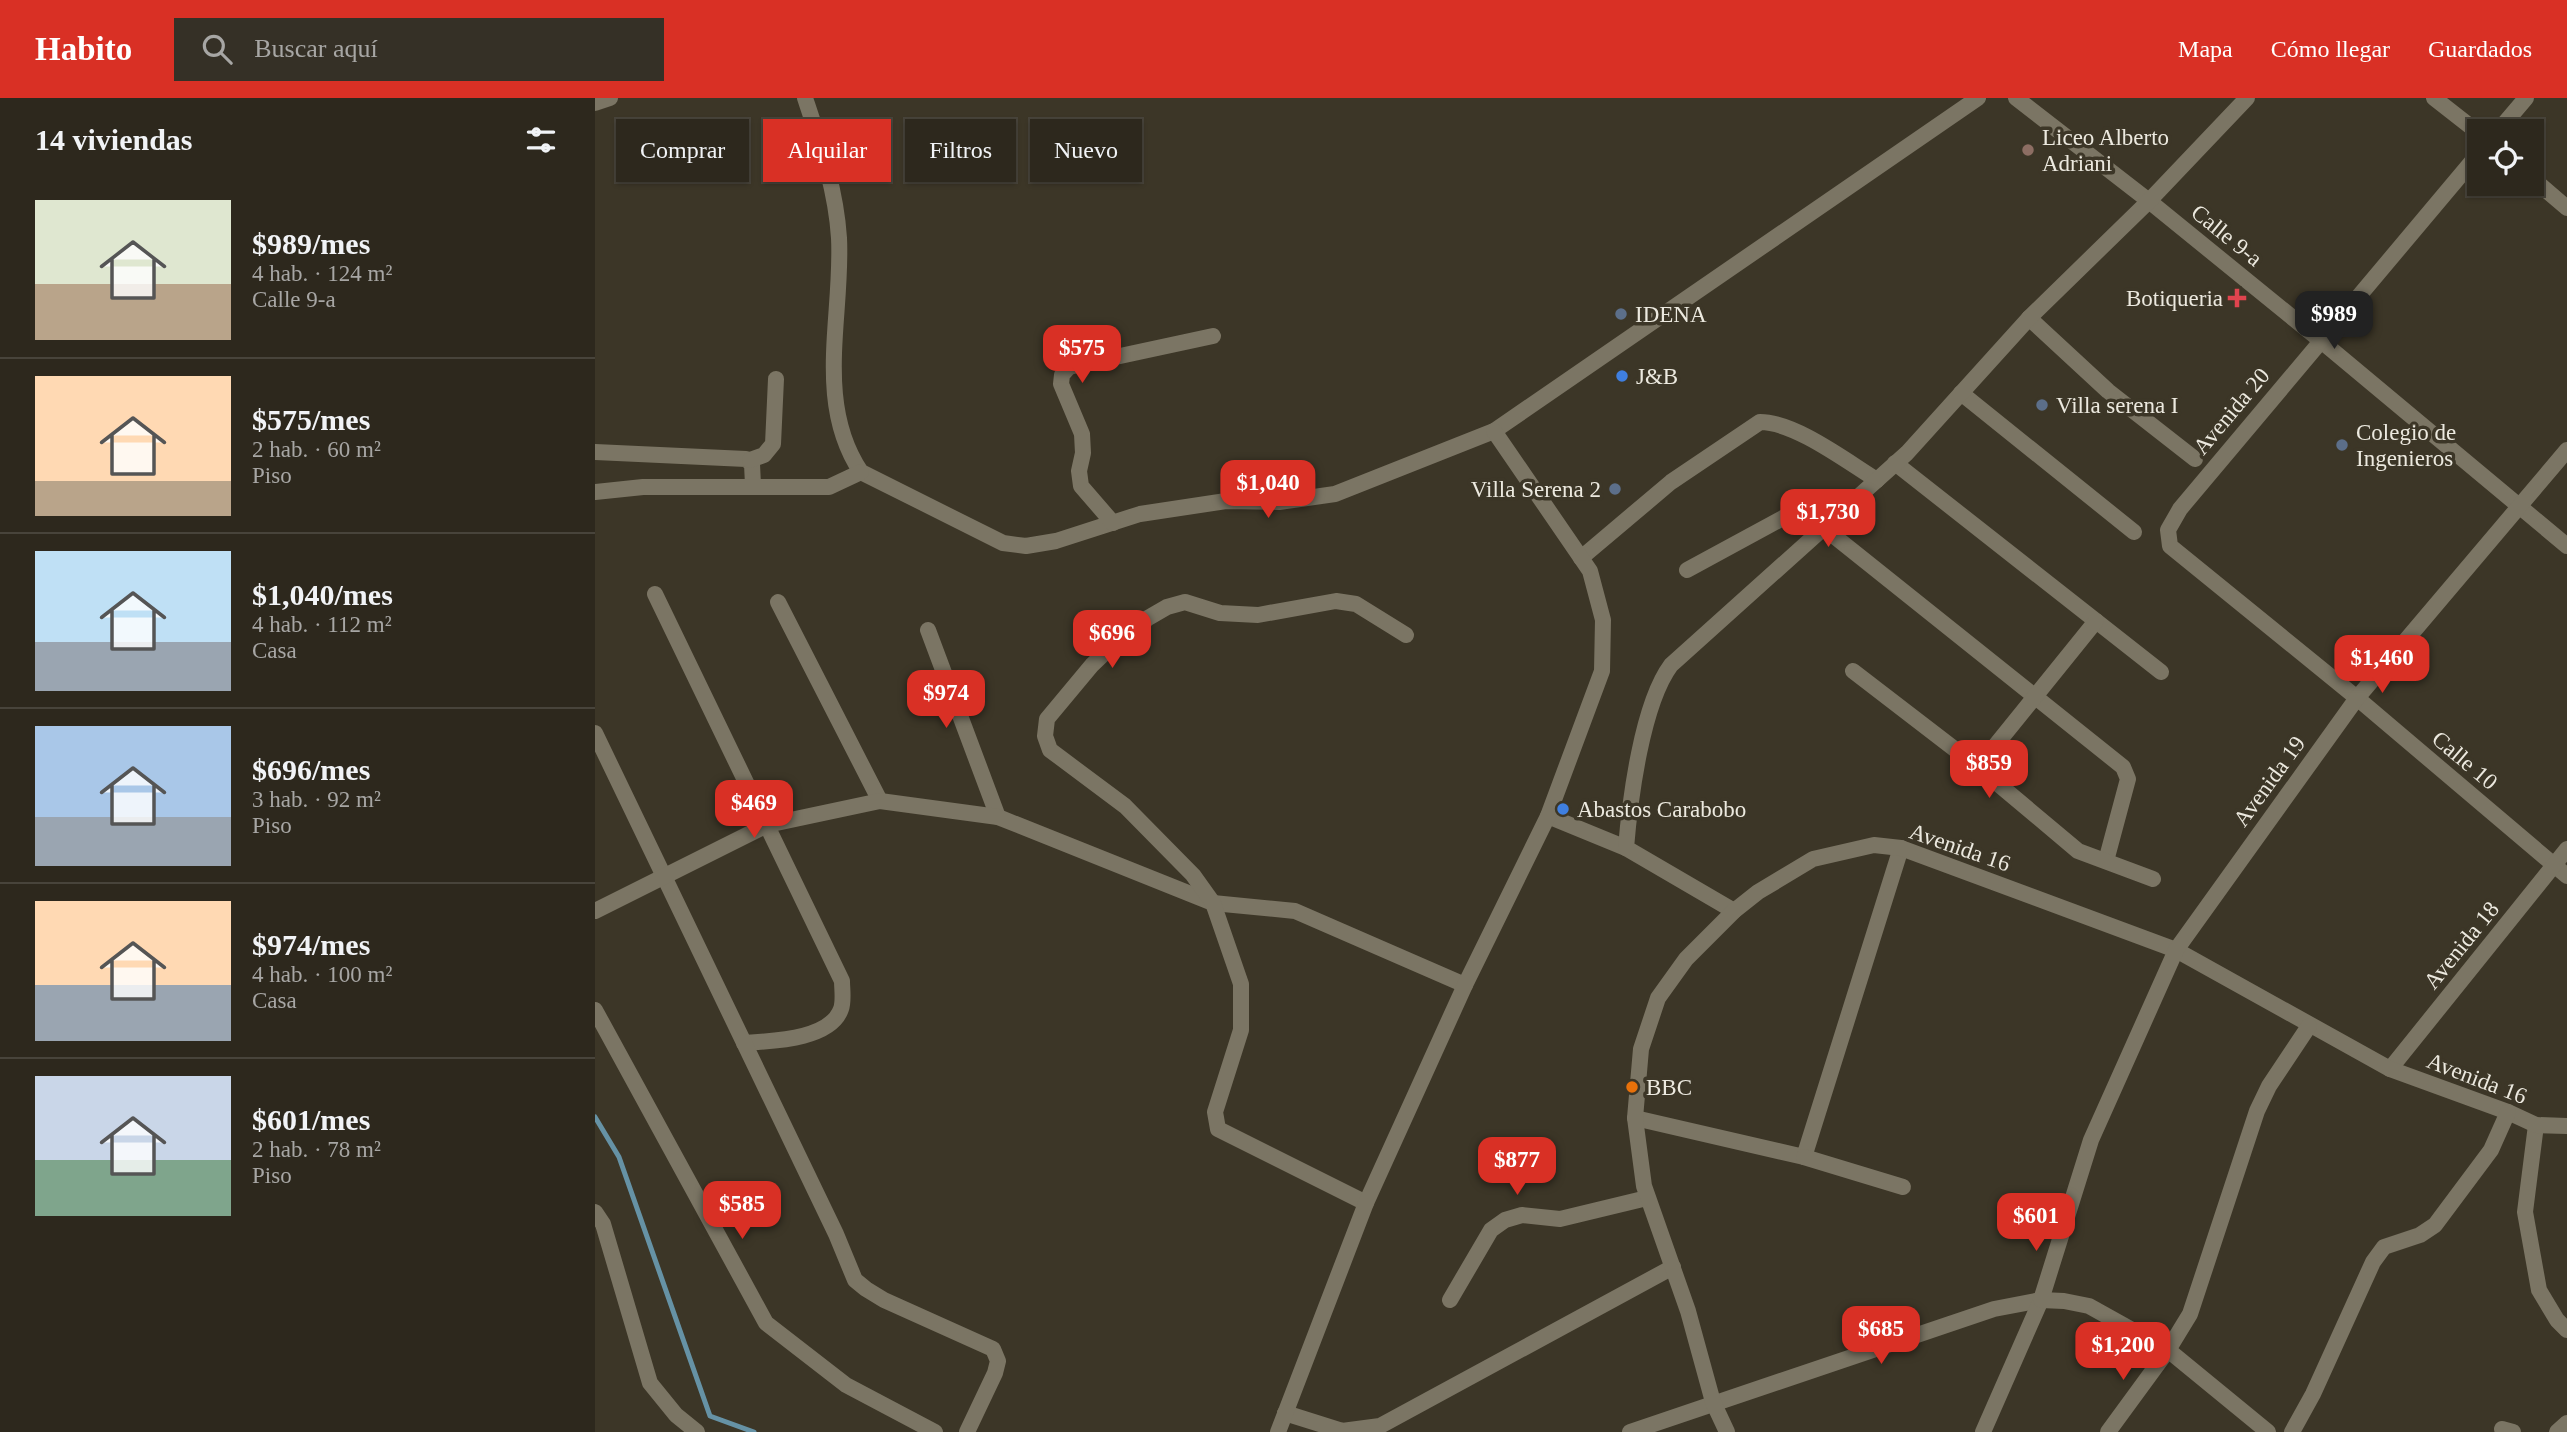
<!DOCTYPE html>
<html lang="es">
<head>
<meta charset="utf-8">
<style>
	body { margin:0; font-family:Georgia,serif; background:#353026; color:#f1f3f6; height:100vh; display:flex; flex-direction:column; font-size:26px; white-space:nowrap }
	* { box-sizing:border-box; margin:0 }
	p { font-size:23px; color:#a7a6a4 }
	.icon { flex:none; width:38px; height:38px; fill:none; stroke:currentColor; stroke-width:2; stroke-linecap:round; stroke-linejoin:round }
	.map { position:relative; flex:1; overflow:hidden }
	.details { display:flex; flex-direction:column; background:#2d281d; width:595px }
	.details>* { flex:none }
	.guide { position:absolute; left:21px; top:21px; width:665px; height:63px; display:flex; gap:14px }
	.buttons { position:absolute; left:1872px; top:21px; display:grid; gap:14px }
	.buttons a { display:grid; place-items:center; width:77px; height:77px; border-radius:0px; background:#2d281d; box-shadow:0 2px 5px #0004,0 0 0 2px #48443b; font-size:35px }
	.price { position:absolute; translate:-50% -60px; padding:0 16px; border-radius:14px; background:#d93025; color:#fff; font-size:23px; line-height:46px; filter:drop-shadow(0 2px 4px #0008) }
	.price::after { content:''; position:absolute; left:50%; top:42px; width:21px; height:16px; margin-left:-10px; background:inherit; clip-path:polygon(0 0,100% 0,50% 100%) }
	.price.current { background:#222; color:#fff }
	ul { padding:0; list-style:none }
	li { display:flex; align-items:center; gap:21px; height:175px; padding:0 35px }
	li+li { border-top:2px solid #48443b }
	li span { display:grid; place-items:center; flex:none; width:196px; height:140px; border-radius:0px; color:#555 }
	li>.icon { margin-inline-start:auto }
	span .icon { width:84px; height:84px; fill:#fffc; stroke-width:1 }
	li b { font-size:30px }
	h2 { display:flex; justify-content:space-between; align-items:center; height:84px; padding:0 35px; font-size:30px }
	.chip { padding:0 24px; border-radius:0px; background:#2d281d; box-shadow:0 2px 5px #0004,0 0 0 2px #48443b; font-size:24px; line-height:63px }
	.chip.current { background:#d93025; color:#fff }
	header { display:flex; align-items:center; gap:42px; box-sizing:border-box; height:98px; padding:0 35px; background:#d93025; color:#fff }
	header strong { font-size:33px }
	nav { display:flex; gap:38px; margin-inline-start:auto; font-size:24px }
	.search { width:490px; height:63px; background:#353026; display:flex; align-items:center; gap:18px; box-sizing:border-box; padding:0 24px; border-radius:0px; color:#a7a6a4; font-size:26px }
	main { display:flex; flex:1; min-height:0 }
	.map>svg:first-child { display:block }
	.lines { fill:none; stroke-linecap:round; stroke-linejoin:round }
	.stream { stroke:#6692a5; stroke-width:5 }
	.street { stroke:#7b7564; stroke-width:16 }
	.education-dot { fill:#8d6e63; stroke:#3c3627; stroke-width:2.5 }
	.health-dot { fill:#e0444e; stroke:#3c3627; stroke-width:2.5 }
	.service-dot { fill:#5c6f8a; stroke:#3c3627; stroke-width:2.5 }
	.shop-dot { fill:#3f7fe0; stroke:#3c3627; stroke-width:2.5 }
	.food-dot { fill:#e8710a; stroke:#3c3627; stroke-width:2.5 }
	.labels { text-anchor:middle; stroke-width:7; stroke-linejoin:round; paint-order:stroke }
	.poi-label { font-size:23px; fill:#ece9df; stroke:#3c3627; text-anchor:start }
	.street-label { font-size:23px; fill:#ece9df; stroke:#3c3627 }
</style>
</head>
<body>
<header>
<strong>Habito</strong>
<div class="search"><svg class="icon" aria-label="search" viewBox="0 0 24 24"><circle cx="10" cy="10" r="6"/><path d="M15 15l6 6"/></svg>Buscar aquí</div>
<nav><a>Mapa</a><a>Cómo llegar</a><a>Guardados</a></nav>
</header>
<main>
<section class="details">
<h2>14 viviendas<svg class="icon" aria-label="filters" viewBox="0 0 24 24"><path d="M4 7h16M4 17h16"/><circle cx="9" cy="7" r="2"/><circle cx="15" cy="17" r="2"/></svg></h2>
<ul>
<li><span style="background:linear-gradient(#dfe7d0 60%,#b9a48a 0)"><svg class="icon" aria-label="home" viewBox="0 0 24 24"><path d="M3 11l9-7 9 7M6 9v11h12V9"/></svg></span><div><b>$989/mes</b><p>4 hab. · 124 m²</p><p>Calle 9-a</p></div></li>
<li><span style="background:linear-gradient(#ffd9b3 75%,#b9a48a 0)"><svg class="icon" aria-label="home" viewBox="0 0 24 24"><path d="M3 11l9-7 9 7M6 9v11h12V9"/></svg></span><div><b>$575/mes</b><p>2 hab. · 60 m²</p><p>Piso</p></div></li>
<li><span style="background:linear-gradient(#bfe0f5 65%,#9aa5b1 0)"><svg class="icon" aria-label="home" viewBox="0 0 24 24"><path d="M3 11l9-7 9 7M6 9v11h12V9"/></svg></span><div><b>$1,040/mes</b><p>4 hab. · 112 m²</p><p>Casa</p></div></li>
<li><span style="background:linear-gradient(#a9c7e8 65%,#9aa5b1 0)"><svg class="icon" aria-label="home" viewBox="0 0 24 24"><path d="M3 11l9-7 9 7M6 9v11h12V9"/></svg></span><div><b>$696/mes</b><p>3 hab. · 92 m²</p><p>Piso</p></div></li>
<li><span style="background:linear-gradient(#ffd9b3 60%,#9aa5b1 0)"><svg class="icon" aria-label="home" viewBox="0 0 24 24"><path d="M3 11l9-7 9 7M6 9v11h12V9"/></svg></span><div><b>$974/mes</b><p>4 hab. · 100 m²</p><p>Casa</p></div></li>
<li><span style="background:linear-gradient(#c9d6e8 60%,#7fa58c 0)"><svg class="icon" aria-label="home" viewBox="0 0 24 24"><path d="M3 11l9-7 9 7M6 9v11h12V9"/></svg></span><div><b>$601/mes</b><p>2 hab. · 78 m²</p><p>Piso</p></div></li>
</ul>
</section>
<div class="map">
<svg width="1972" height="1334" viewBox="0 0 1972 1334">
	<rect width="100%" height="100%" fill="#3c3627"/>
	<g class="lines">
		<polyline class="stream" points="0,1019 24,1059 115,1318 159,1334"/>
		<g class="street">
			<path d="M 210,0 C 225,45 241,91 244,140 C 248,218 219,304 266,374 L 408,445 L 431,448 L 461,443 L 545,416 L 631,403 L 684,404 L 740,396 L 899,333 L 1383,0"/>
			<polyline points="1421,0 1554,103 1725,242 1972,448"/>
			<polyline points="1839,0 1885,36"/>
			<polyline points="0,5 15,0"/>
			<polyline points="1903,33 1931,0"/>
			<polyline points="1885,54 1585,411 1573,432 1575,448 1762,600 1972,778"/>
			<polyline points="1937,80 1972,110"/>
			<polyline points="1434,220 1513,293 1600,361"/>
			<polyline points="1366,295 1539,434"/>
			<polyline points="0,354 151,361 157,366 158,387"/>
			<polyline points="155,362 169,357 178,346 181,281"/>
			<polyline points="1300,365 1566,574"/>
			<polyline points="0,394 48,389 234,389 266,374"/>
			<polyline points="518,425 486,388 484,373 488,355 487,336 466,286 467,277 474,269 618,238"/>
			<path d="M 986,460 L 1076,384 L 1165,324 C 1200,324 1251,363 1282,382"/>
			<polyline points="1092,472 1197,415 1208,415 1229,430 1528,669 1533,681 1511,763"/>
			<path d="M 60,496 L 247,883 C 247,891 249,903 246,911 C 235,942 176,943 149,945"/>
			<polyline points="183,504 285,703"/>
			<polyline points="333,532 403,719"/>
			<polyline points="1258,573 1383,669 1483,753 1558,781"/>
			<polyline points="0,635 241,1136 260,1182 271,1191 289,1202 398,1251 403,1263 400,1275 372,1334"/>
			<polyline points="1383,669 1501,523"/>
			<polyline points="953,718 1031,750"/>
			<polyline points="0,813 172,727 285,703 403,719 618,805 700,813 870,887"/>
			<path d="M 1139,813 L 1031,750 C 1035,701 1047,606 1076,567 L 1312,355 L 1434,220 L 1554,103 L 1652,0"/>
			<polyline points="0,912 171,1225 251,1287 340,1334"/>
			<polyline points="1795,971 1972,751"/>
			<polyline points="1040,1020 1209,1059 1306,750"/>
			<polyline points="1941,1027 1930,1114 1944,1192 1962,1222 1972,1232"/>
			<polyline points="1209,1059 1308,1089"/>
			<polyline points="771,1105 623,1031 620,1014 646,932 646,886 618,805 598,777 530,708 455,652 450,638 452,621 497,567 520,545 553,520 572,509 590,504 625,515 663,517 741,503 761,506 811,537"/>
			<polyline points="0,1114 8,1126 55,1285 81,1317 102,1334"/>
			<polyline points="855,1202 896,1132 910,1122 927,1117 965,1121 1052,1100"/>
			<polyline points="690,1315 747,1333 785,1328 1078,1169"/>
			<polyline points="1907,1331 1918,1334"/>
			<polyline points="683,1334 771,1105 870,887 953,718 1007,573 1008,522 995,473 899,333"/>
			<polyline points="1035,1334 1399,1211 1446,1202"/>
			<polyline points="1132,1334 1118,1304 1093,1213 1049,1088 1040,1020 1046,951 1063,900 1091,861 1139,813 1163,794 1218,761 1279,747 1306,750 1581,852 1795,971 1913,1014 1941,1027 1972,1028"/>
			<polyline points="1388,1334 1446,1202"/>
			<polyline points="1513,1334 1573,1252 1595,1216 1662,1013 1674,988 1714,928"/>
			<polyline points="1673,1334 1573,1252 1494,1208 1469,1203 1446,1202 1496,1042 1581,852 1762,600 1972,352"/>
			<polyline points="1697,1334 1718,1296 1778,1164 1789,1149 1825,1137 1840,1127 1896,1052 1913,1014"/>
			<polyline points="1962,1334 1972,1325"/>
		</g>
	</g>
	<circle class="education-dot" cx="1433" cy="52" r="7"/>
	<path class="health-dot" d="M1638.5 189.5h7v7h7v7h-7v7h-7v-7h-7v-7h7z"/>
	<g class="service-dot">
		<circle cx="1026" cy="216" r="7"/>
		<circle cx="1447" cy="307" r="7"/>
		<circle cx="1747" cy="347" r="7"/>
		<circle cx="1020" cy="391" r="7"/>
	</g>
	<g class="shop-dot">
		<circle cx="1027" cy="278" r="7"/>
		<circle cx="968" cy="711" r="7"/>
	</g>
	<circle class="food-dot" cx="1037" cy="989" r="7"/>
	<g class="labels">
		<g class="poi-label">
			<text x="1447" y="47">Liceo Alberto<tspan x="1447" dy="26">Adriani</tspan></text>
			<text x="1628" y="208" text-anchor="end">Botiqueria</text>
			<text x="1040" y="224">IDENA</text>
			<text x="1041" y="286">J&amp;B</text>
			<text x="1461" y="315">Villa serena I</text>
			<text x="1761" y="342">Colegio de<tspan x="1761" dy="26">Ingenieros</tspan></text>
			<text x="1006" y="399" text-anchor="end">Villa Serena 2</text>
			<text x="982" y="719">Abastos Carabobo</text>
			<text x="1051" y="997">BBC</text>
		</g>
		<g class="street-label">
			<text transform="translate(1632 137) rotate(39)" y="8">Calle 9-a</text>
			<text transform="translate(1636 313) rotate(-50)" y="8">Avenida 20</text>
			<text transform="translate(1870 662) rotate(40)" y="8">Calle 10</text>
			<text transform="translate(1674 683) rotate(-54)" y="8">Avenida 19</text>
			<text transform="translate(1365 749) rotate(19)" y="8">Avenida 16</text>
			<text transform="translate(1866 847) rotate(-51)" y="8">Avenida 18</text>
			<text transform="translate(1882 980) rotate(21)" y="8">Avenida 16</text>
		</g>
	</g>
</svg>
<div class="buttons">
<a><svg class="icon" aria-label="locate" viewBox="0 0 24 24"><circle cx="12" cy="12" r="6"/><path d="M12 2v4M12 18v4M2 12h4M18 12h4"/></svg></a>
</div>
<b class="price current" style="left:1739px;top:253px">$989</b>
<b class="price" style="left:487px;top:287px">$575</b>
<b class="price" style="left:673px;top:422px">$1,040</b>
<b class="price" style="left:1233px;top:451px">$1,730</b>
<b class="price" style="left:517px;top:572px">$696</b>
<b class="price" style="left:1787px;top:597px">$1,460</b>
<b class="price" style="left:351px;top:632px">$974</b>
<b class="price" style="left:1394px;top:702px">$859</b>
<b class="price" style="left:159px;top:742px">$469</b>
<b class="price" style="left:922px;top:1099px">$877</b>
<b class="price" style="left:147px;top:1143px">$585</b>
<b class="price" style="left:1441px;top:1155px">$601</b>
<b class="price" style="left:1286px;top:1268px">$685</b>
<b class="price" style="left:1528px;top:1284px">$1,200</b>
<div class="guide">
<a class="chip">Comprar</a>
<a class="chip current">Alquilar</a>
<a class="chip">Filtros</a>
<a class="chip">Nuevo</a>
</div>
</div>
</main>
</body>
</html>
